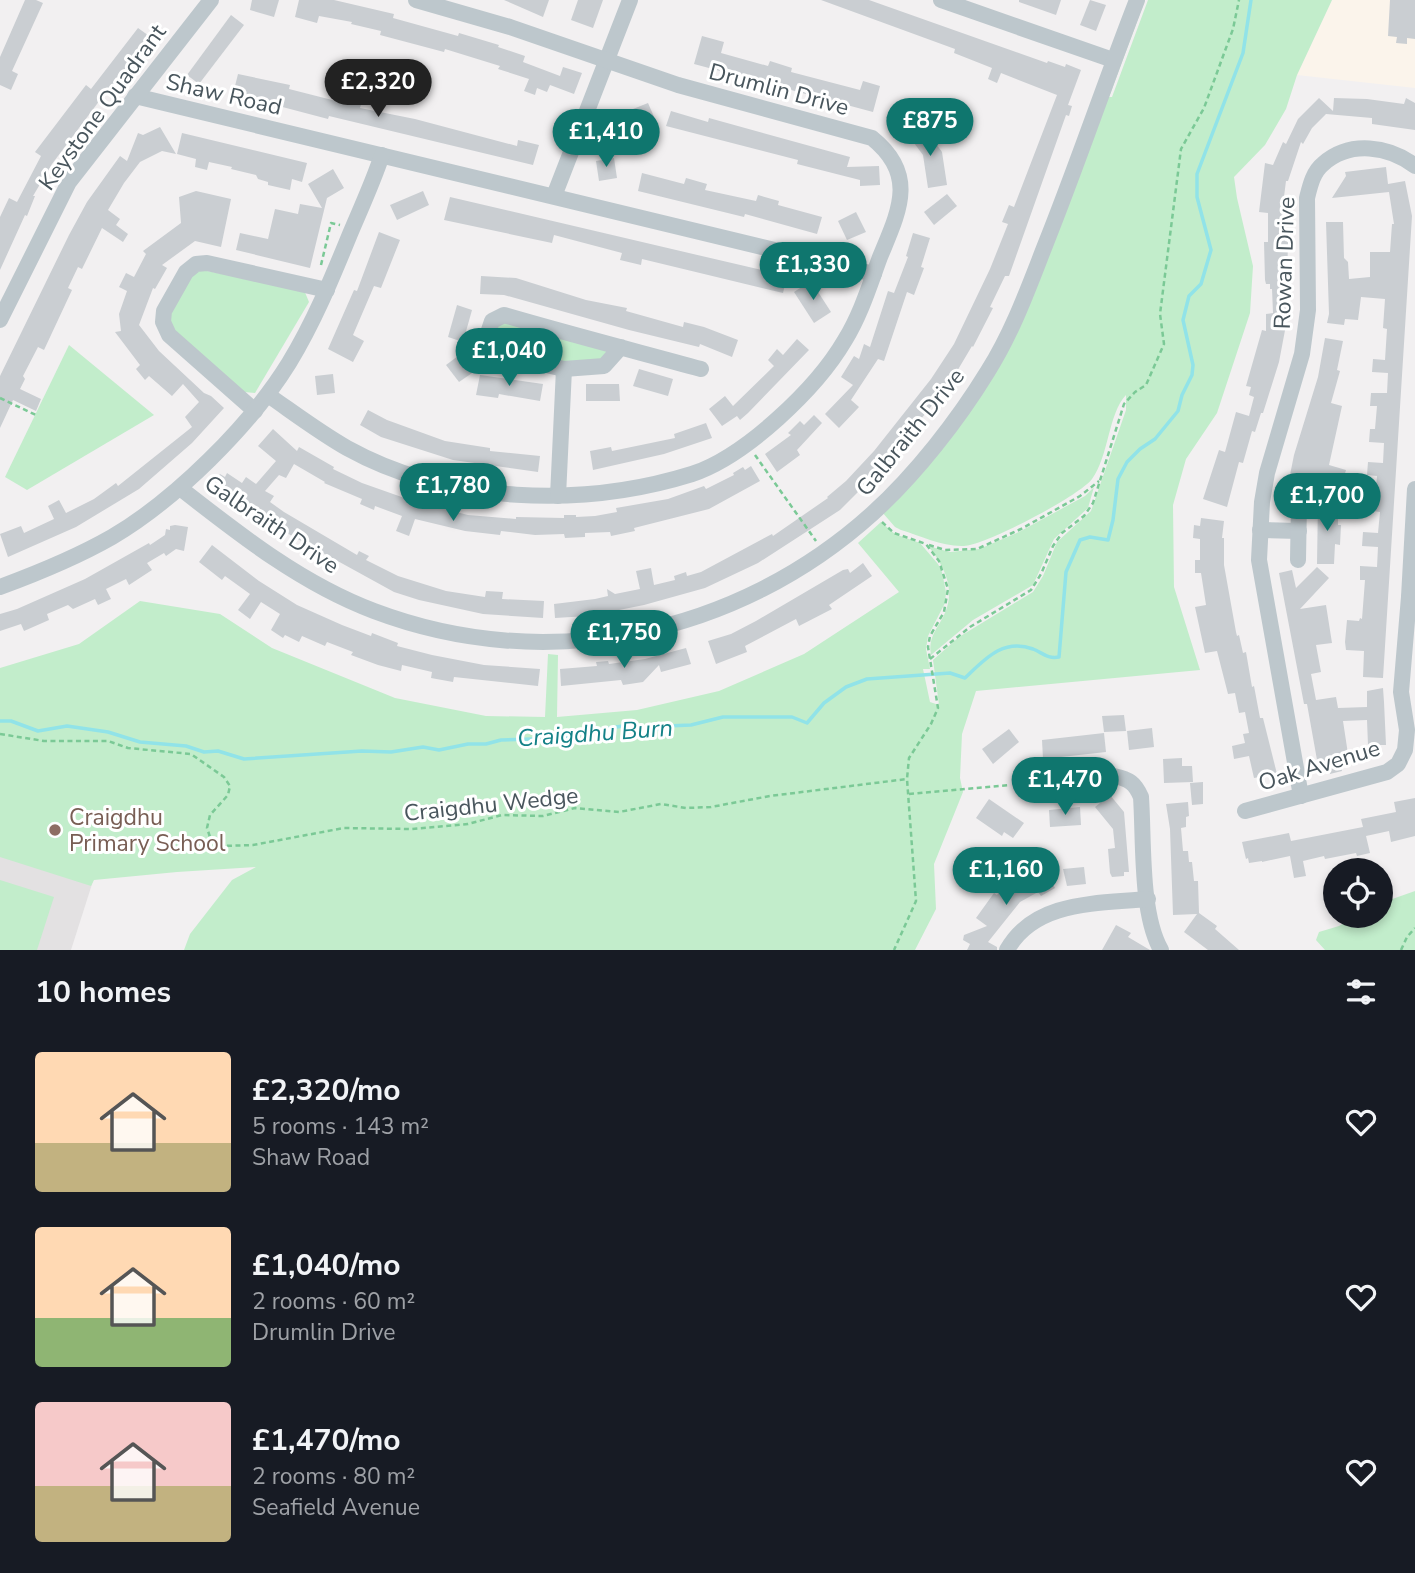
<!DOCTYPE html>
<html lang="en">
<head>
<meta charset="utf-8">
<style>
	body { margin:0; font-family:"Nunito Sans",sans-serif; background:#20242c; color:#f1f3f6; height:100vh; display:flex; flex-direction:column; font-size:26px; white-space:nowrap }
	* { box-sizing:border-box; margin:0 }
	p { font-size:23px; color:#9ea1a6 }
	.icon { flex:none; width:38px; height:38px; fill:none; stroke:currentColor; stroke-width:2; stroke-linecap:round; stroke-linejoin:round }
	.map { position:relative; height:950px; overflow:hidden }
	.sheet { display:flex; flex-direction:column; background:#171b24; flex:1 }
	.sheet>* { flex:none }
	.fabs { position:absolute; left:1323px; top:858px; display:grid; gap:14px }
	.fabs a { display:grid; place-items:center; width:70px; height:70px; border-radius:50%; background:#171b24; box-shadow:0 4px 10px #0003; font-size:35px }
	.price { position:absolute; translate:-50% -60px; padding:0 16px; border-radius:24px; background:#0f766e; color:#fff; font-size:23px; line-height:46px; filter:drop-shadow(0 2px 4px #0008) }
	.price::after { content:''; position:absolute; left:50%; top:42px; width:21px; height:16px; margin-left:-10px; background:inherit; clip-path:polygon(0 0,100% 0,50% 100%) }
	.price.current { background:#222; color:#fff }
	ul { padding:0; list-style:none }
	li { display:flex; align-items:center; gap:21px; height:175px; padding:0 35px }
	li span { display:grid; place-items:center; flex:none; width:196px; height:140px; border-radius:7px; color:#555 }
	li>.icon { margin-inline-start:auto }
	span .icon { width:84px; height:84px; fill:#fffc; stroke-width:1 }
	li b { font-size:30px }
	h2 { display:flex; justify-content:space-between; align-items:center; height:84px; padding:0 35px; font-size:30px }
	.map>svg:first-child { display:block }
	.commercial { fill:#fbf4eb }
	.education { fill:#e3e1e2 }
	.green { fill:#c2edcb }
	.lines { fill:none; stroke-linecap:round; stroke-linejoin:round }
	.stream { stroke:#91e3e8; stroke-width:3.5 }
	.building { fill:#caced2 }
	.path { stroke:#7bc996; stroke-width:2.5; stroke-dasharray:5 3.5; stroke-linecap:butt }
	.minor { stroke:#bdc7cc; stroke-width:16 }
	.education-dot { fill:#8d6e63; stroke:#fff; stroke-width:2.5 }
	.labels { text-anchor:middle; stroke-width:6; stroke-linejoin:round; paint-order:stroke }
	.street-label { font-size:23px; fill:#49565d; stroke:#fff }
	.education-label { font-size:23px; fill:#785e54; stroke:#fff; text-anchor:start }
	.water-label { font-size:24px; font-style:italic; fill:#138187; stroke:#fff }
</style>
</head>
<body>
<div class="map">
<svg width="1415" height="950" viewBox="0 0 1415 950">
	<rect width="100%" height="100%" fill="#f2f0f1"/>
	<polygon class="commercial" points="1332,0 1415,0 1415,88 1297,75"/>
	<polygon class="education" points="130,765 71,950 0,950 0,780"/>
	<g class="green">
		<path d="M 1142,0 L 1145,0 L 1109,97 L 1112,97 L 1148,0 L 1332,0 L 1297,75 L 1286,109 L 1265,145 L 1234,177 L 1237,198 L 1253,266 L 1250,313 L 1217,413 L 1186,459 L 1173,505 L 1174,587 L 1200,670 L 976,691 L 962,734 L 960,778 L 963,792 L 934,864 L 936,909 L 915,950 L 184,950 L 190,934 L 232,880 L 256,867 L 177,872 L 94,880 L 91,886 L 0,857 L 0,668 L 79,644 L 140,601 L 220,614 L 272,648 L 395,698 L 486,716 L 545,717 L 548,654 L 558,655 L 557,717 L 637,710 L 719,691 L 804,654 L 899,592 L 858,543 L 881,522 L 895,534 L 920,543 L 938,564 L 942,572 L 946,592 L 945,603 L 928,636 L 926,649 L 930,669 L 923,669 L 930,702 L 939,705 L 933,660 L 959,637 L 1033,592 L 1043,576 L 1057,542 L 1091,511 L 1126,410 L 1126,395 C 1108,414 1109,456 1092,479 C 1081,495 984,546 964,546 C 943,547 921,536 901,530 L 895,527 L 882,512 L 977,399 Z"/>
		<polygon points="197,269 304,290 309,302 255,393 244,392 171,329 169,312"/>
		<polygon points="501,321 606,351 606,356 604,359 566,362 497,350 489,332"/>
		<polygon points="69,345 154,415 27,490 5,477"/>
		<path d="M 1094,487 L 1088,508 L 1054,539 L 1033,585 L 973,620 L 931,655 C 928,640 935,631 942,619 C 957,592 946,568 928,546 L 950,552 L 979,549 L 1019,532 L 1085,496 Z"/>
		<polygon points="0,880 54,897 37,950 0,950"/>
		<polygon points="1415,891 1415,950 1325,950 1316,940 1319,932 1339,926 1358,915 1381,915 1381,903"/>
	</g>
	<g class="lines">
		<path class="stream" d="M 0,721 L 11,721 L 38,731 L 67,726 L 108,732 L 140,742 L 186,746 L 204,752 L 218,751 L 244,759 L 362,751 L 391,752 L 423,747 L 439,750 L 468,744 L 486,744 L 501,740 L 566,738 L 590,731 L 623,726 L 645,734 L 667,726 L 691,725 L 723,717 L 792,717 L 807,723 L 824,703 L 846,687 L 867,679 L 950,673 L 965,678 C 985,659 1003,638 1033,649 C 1043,653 1047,659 1059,657 L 1066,572 L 1080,540 L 1090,537 L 1108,540 L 1113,520 L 1118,479 L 1127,462 L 1140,449 L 1155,439 L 1178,411 L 1182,395 L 1192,375 L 1193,365 L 1183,320 L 1189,296 L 1201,284 L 1211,250 L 1197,197 L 1197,174 L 1243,53 L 1251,0"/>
	</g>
	<g class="building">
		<polygon points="25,0 36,0 43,3 12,71 18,74 11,90 0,85 0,57"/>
		<polygon points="252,0 279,0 274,17 250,10"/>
		<polygon points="299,0 334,0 394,14 393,18 458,36 459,33 499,45 498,47 525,56 523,62 560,76 563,67 582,73 574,94 550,85 547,92 537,88 535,95 524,91 529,79 498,69 500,66 445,49 444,52 380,35 381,31 351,24 352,22 319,16 317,23 295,17"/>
		<polygon points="504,0 549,0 543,17"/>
		<polygon points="578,0 603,0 593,28 571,20"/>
		<polygon points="821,0 869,0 1047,63 1048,61 1065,67 1066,64 1081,70 1068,105 1072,106 1069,116 1066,115 1009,276 1005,276 990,307 993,308 973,347 972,346 950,383 900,445 903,447 840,510 758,563 705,588 644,605 604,613 604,615 555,618 554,604 595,599 608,596 607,589 615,594 640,589 636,571 651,568 654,585 675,580 674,576 686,572 687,576 701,572 772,534 773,536 828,498 827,497 846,481 874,451 931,379 954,344 990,269 1008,224 1002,222 1009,205 1014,207 1057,95 1001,73 997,83 988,79 992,68 954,53 955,49"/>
		<polygon points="1019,0 1061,0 1056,15 1019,2"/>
		<polygon points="1090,0 1106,5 1096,31 1080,25"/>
		<polygon points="1390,0 1415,0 1415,39 1407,38 1407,44 1396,43 1397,37 1388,36"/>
		<polygon points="231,15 244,25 199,84 187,75"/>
		<polygon points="138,28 152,38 111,90 109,88 52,164 33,196 35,196 27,216 25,215 0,270 0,217 9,198 17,202 41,156 35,152 86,85 91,89"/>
		<polygon points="702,36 724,42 721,53 768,66 770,61 792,68 791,72 860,90 863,81 880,86 873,112 694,64"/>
		<polygon points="238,74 290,85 289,89 340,102 341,96 362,101 360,108 415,119 517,146 518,140 539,145 533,165 329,116 328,119 233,94"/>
		<polygon points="1319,98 1333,111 1334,98 1367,99 1404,104 1406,98 1415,103 1415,130 1372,124 1372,118 1326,114 1312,128 1303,144 1301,142 1288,181 1286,181 1281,220 1285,220 1285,241 1288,242 1286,325 1279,362 1263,413 1261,413 1255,432 1252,431 1243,463 1239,462 1227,507 1203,499 1219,450 1225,452 1236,412 1249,416 1254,397 1249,395 1251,387 1246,386 1262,330 1266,331 1266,314 1273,313 1272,289 1270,289 1270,284 1266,284 1265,280 1264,242 1268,242 1268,213 1259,212 1265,163 1273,165 1283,142 1286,144 1298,119"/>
		<polygon points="897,101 911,110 900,128 886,118"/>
		<polygon points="648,103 655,119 625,131 618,115"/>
		<polygon points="671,111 708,122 709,118 850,157 847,167 879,166 880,185 860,186 860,180 797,164 798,160 666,126"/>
		<polygon points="922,125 942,152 947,185 928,188 923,155 908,135"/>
		<polygon points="160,127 176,154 162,151 140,162 124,183 108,210 120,219 116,225 128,234 123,242 102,228 82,269 78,267 68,288 72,290 44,350 38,347 23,376 25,379 20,389 41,399 36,411 13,400 0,428 0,376 69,235 87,202 120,156 127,161 138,133 143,135"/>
		<polygon points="182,133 307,163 302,182 292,179 290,190 268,185 268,182 258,179 256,175 231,169 232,167 209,162 207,170 195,167 196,159 177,154"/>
		<polygon points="614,158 617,178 599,181 596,161"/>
		<polygon points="1386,167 1388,184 1405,181 1412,216 1383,678 1363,677 1364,651 1346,650 1345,642 1347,620 1359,621 1360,618 1362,619 1365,580 1360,580 1360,566 1377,567 1378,547 1362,546 1363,532 1378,533 1380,512 1365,510 1366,498 1375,498 1377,476 1367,475 1368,462 1383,463 1384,443 1369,442 1370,429 1375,429 1377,406 1370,406 1371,393 1387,393 1388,373 1372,372 1373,359 1385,360 1387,329 1383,328 1385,299 1361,297 1358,320 1345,319 1344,325 1327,323 1329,314 1326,222 1343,222 1344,258 1348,262 1349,279 1370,277 1370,252 1390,252 1392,224 1394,224 1389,192 1332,198 1346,176 1345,172"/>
		<polygon points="333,169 344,188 327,198 310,268 236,250 240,233 268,239 275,209 298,214 300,204 322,208 308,184"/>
		<polygon points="642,173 684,184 686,178 707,184 705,190 756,201 758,195 779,201 778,205 822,217 817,234 745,214 744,217 638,191"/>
		<polygon points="196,191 231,199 221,247 195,241 162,265 167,268 155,289 153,288 139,325 159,351 204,393 211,396 224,408 192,443 139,489 76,527 8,557 0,534 21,526 24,533 54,519 48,506 59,500 66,513 94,499 116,483 118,486 192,427 185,417 199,402 183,384 172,396 149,376 145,380 136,369 140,365 115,332 121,331 119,314 127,291 119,287 126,273 134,277 146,254 143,251 181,223 179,197"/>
		<polygon points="423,191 429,205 397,220 390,205"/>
		<polygon points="947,194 957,206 934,225 924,212"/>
		<polygon points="450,197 787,276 783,293 642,259 641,265 620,260 622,253 554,235 552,243 444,220"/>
		<polygon points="856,212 866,232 847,240 838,221"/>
		<polygon points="379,232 400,240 381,288 374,286 353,335 364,341 353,362 328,349 354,290 357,291"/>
		<polygon points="913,233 930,238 921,267 924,268 914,295 907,292 884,361 878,359 851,400 859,407 839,428 825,414 853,385 841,377 854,356 859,359 864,344 870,347 888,291 894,293 908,257 906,256"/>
		<polygon points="481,276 516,278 586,300 627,308 626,311 683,327 684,322 704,327 738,340 732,357 700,344 699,347 629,330 504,295 480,294"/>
		<polygon points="811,281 831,312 814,323 794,292"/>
		<polygon points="457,305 472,310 463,342 448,337"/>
		<polygon points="1325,338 1343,341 1337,370 1340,371 1331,403 1342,406 1329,465 1346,470 1343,480 1327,475 1326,499 1308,498 1302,493 1303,477 1290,475 1294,455 1318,377"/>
		<polygon points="797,339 809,350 748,413 740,420 737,416 722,426 709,409 725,396 733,406 774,366 768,360 777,349 783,355"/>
		<polygon points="462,353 475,371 459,382 446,365"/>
		<polygon points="639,369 673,379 668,396 633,386"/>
		<polygon points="333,374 335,393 317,395 315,376"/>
		<polygon points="480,375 543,384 540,401 499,394 498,398 476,395"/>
		<polygon points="586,384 619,384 620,401 586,401"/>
		<polygon points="368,410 387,420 445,441 490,448 490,451 540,456 538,472 453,460 381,437 360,425"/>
		<polygon points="814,415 822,423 797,450 800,455 777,472 765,454 791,435 788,433 800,421 804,425"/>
		<polygon points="706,423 712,438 664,454 593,470 590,451 611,447 612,451 675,438 674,434"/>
		<polygon points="273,429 297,451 299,447 334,467 333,469 362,483 413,501 468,515 516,519 516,517 564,518 564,515 576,515 576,517 595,516 617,512 616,508 668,499 704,486 706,489 734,475 733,473 743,467 745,470 751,466 760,481 709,509 634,528 635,531 611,536 610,532 585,533 585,537 565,538 564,534 535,535 501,531 500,535 465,531 415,519 409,536 396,531 402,516 375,506 374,510 360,504 362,499 324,483 325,482 294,464 286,478 279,475 265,491 274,496 270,502 284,512 357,555 359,551 369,556 366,560 398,576 446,591 485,597 486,591 503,592 502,599 544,601 543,618 483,614 419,600 394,592 274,526 214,483 220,474 225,477 227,473 242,483 246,477 256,484 276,461 258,446"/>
		<polygon points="1318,502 1335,502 1335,517 1338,517 1338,525 1341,525 1340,545 1335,544 1334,564 1317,564"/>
		<polygon points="1201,518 1224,521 1222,538 1224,538 1224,565 1236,632 1237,636 1239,635 1243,653 1246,652 1252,687 1254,686 1260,718 1263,718 1277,774 1254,778 1249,756 1234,759 1232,746 1245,743 1243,734 1249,733 1245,712 1239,713 1235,693 1228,694 1217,651 1205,653 1195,607 1206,605 1201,573 1195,573 1195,560 1200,560 1200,539 1193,538 1194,525 1200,526"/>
		<polygon points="175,525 188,527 184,551 176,549 166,556 164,553 147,563 152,570 129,585 126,579 106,589 111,599 98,605 95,599 73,609 68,605 47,614 49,620 24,631 21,624 0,631 0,614 17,609 85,579 149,543 150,545 165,535 166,529 170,530 170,526"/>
		<polygon points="212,545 259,581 297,605 342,625 371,636 372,633 398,643 397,646 432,655 484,665 540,669 538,686 454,677 453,682 431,678 432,672 402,665 401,671 378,665 351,655 353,652 327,642 325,646 302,636 299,642 285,635 283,638 271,630 280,614 261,602 250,619 238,610 250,594 225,576 222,580 199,562"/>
		<polygon points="863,563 872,576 829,605 832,609 799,626 796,619 745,646 747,652 716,664 708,641 731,634 756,621 843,570 848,569 850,573"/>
		<polygon points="1317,567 1329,578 1300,609 1326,605 1332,643 1316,645 1321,672 1311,674 1316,700 1336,697 1338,708 1367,707 1367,691 1383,688 1384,702 1386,745 1368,745 1367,720 1343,721 1348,754 1351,764 1341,766 1342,771 1330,774 1329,769 1319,771 1307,704 1304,704 1279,573 1292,570 1296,588"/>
		<polygon points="686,648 691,664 661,672 659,665 643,682 623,685 621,680 561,686 560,669 597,666 596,662 608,661 609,664 645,659"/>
		<polygon points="1124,715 1126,731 1104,732 1102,716"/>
		<polygon points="1152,728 1154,747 1129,750 1127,731"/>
		<polygon points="1009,729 1019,742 993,764 982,749"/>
		<polygon points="1104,733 1106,752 1043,759 1042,740"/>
		<polygon points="1182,758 1182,766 1192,766 1193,782 1164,783 1163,759"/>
		<polygon points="1203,782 1203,804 1192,805 1190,783"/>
		<polygon points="1110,795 1124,812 1129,872 1124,872 1124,876 1112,877 1110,873 1108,849 1115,848 1113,829 1095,807"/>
		<polygon points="1415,798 1415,836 1391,842 1389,831 1366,836 1370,853 1357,856 1356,853 1325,859 1324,856 1303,861 1306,876 1294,878 1290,856 1262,862 1262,861 1249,863 1248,858 1246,859 1242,842 1289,833 1291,841 1363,827 1361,819 1396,812 1394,802"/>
		<polygon points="989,799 1024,823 1013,838 1004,832 1002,836 976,818"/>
		<polygon points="1188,802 1189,816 1186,817 1186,827 1181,828 1183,851 1188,851 1189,862 1192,862 1194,881 1198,881 1199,913 1217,926 1215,929 1239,950 1208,950 1184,932 1197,914 1173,915 1170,829 1166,804"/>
		<polygon points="1080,807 1081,825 1050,827 1049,810"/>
		<polygon points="1084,867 1086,884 1067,886 1063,869"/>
		<polygon points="1044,868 1055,888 1041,896 1038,892 1020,902 988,942 997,947 997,950 967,950 970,944 963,940 964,935 987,926 976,918 994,893 997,895 1006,882 1017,876 1020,882"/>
		<polygon points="1116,925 1131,933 1128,937 1150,950 1102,950"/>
	</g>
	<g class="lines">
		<g class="path">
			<polyline points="321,265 331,223 340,225"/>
			<polyline points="0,398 36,415"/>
			<polyline points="755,455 816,541"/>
			<polyline points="882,522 894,533 926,544 939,561 948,589 944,612 930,636 928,647 938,708 931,724 909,758 907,779 916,901 894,950"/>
			<polyline points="929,545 945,550 977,549 1021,529 1080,496 1099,481"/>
			<polyline points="930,659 970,627 1031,590 1041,574 1053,546 1062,533 1084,516 1093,503 1124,404 1135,392 1146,385 1164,344 1160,314 1181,149 1204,108 1233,29 1239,0"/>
			<polyline points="0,734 44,741 108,741 128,748 191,754 224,777 230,786 228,795 210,815 207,828 210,837 222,846 253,845 344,828 412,829 468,824 502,815 543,816 575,808 619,812 661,804 686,808 711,807 770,796 907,779"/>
			<polyline points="909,794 1010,785"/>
			<polyline points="1401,950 1407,937 1415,928"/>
		</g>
		<g class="minor">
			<polyline points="941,0 1113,60"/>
			<polyline points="135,96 874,274"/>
			<polyline points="554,196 630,0"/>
			<polyline points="0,320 69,182 211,0"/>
			<path d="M 621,347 L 604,366 L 564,369 L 494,353 L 485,342 L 492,321 L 504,315 C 569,334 635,351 701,369"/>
			<path d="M 268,395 C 294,413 319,432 347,448 C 448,504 583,508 692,474 C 746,456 817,388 845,340 C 861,314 870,284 880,257 C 899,211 918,175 872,138 L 678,85 L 510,27 L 416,0"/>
			<polyline points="255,411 169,335 163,322 164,311 186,272 196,264 207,263 327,290"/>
			<path d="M 180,488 C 240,535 302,584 374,611 C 546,676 737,636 873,513 C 916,474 958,420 988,371 C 1012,333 1028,289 1044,248 C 1077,166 1105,82 1137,0"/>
			<polyline points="558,496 564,369"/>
			<polyline points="1260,530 1299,531"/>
			<polyline points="1298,560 1299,503"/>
			<path d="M 0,587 C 38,573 77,557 112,537 C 175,500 250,426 289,363 C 314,322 332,278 350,234 C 361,208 373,182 382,155"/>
			<polyline points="1409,597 1415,489"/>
			<path d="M 1024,784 L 1114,776 C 1129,779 1135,783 1141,797 C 1144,840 1140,913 1161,950"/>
			<path d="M 1301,796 L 1259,560 L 1262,502 L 1267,473 L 1302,354 L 1308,310 L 1307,198 C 1310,186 1313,172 1323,164 C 1350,140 1389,146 1415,166"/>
			<polyline points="1245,811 1387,772 1398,764 1405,750 1407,730 1401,692 1409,597 1415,598"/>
			<path d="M 1007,950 C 1035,900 1098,904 1148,899"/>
		</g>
	</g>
	<circle class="education-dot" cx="55" cy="830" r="7"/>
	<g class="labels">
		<g class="street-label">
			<text transform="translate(779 89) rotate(15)" y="8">Drumlin Drive</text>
			<text transform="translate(224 94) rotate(13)" y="8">Shaw Road</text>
			<text transform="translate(102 107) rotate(-54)" y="8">Keystone Quadrant</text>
			<text transform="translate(1284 263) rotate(-88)" y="8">Rowan Drive</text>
			<text transform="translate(910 432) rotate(-51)" y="8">Galbraith Drive</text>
			<text transform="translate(272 524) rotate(34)" y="8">Galbraith Drive</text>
			<text transform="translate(1319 765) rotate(-17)" y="8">Oak Avenue</text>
			<text transform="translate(491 804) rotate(-6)" y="8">Craigdhu Wedge</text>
		</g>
		<g class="education-label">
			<text x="69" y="825">Craigdhu<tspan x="69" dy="26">Primary School</tspan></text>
		</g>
		<g class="water-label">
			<text transform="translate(595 733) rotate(-4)" y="8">Craigdhu Burn</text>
		</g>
	</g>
</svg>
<div class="fabs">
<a><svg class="icon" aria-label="locate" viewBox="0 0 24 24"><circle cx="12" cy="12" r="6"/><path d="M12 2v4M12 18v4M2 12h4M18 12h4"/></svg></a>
</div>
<b class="price current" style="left:378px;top:119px">£2,320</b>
<b class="price" style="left:930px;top:158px">£875</b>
<b class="price" style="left:606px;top:169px">£1,410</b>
<b class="price" style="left:813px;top:302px">£1,330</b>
<b class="price" style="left:509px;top:388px">£1,040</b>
<b class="price" style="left:453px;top:523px">£1,780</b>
<b class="price" style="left:1327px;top:533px">£1,700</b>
<b class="price" style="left:624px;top:670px">£1,750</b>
<b class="price" style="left:1065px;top:817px">£1,470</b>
<b class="price" style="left:1006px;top:907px">£1,160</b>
</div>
<section class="sheet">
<h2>10 homes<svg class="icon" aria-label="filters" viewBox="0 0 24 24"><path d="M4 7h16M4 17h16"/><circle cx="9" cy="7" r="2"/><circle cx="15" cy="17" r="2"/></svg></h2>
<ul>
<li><span style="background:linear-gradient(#ffd9b3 65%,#c2b280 0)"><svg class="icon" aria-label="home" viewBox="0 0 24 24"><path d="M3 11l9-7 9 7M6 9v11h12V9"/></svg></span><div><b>£2,320/mo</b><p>5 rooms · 143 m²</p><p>Shaw Road</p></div><svg class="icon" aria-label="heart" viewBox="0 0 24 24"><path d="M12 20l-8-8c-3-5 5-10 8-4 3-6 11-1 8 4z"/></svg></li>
<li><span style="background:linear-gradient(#ffd9b3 65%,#8fb573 0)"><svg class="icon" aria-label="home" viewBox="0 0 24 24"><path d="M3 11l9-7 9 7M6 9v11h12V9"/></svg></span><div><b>£1,040/mo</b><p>2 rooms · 60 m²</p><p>Drumlin Drive</p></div><svg class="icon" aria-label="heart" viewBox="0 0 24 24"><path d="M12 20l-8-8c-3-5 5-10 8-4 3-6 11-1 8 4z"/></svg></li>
<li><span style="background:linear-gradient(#f6c9c9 60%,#c2b280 0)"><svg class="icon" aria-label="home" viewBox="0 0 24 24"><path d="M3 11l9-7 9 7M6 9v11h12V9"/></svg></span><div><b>£1,470/mo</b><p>2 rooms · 80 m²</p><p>Seafield Avenue</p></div><svg class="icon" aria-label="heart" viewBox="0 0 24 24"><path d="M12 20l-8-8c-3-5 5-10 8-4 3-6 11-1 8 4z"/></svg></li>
</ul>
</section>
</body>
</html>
